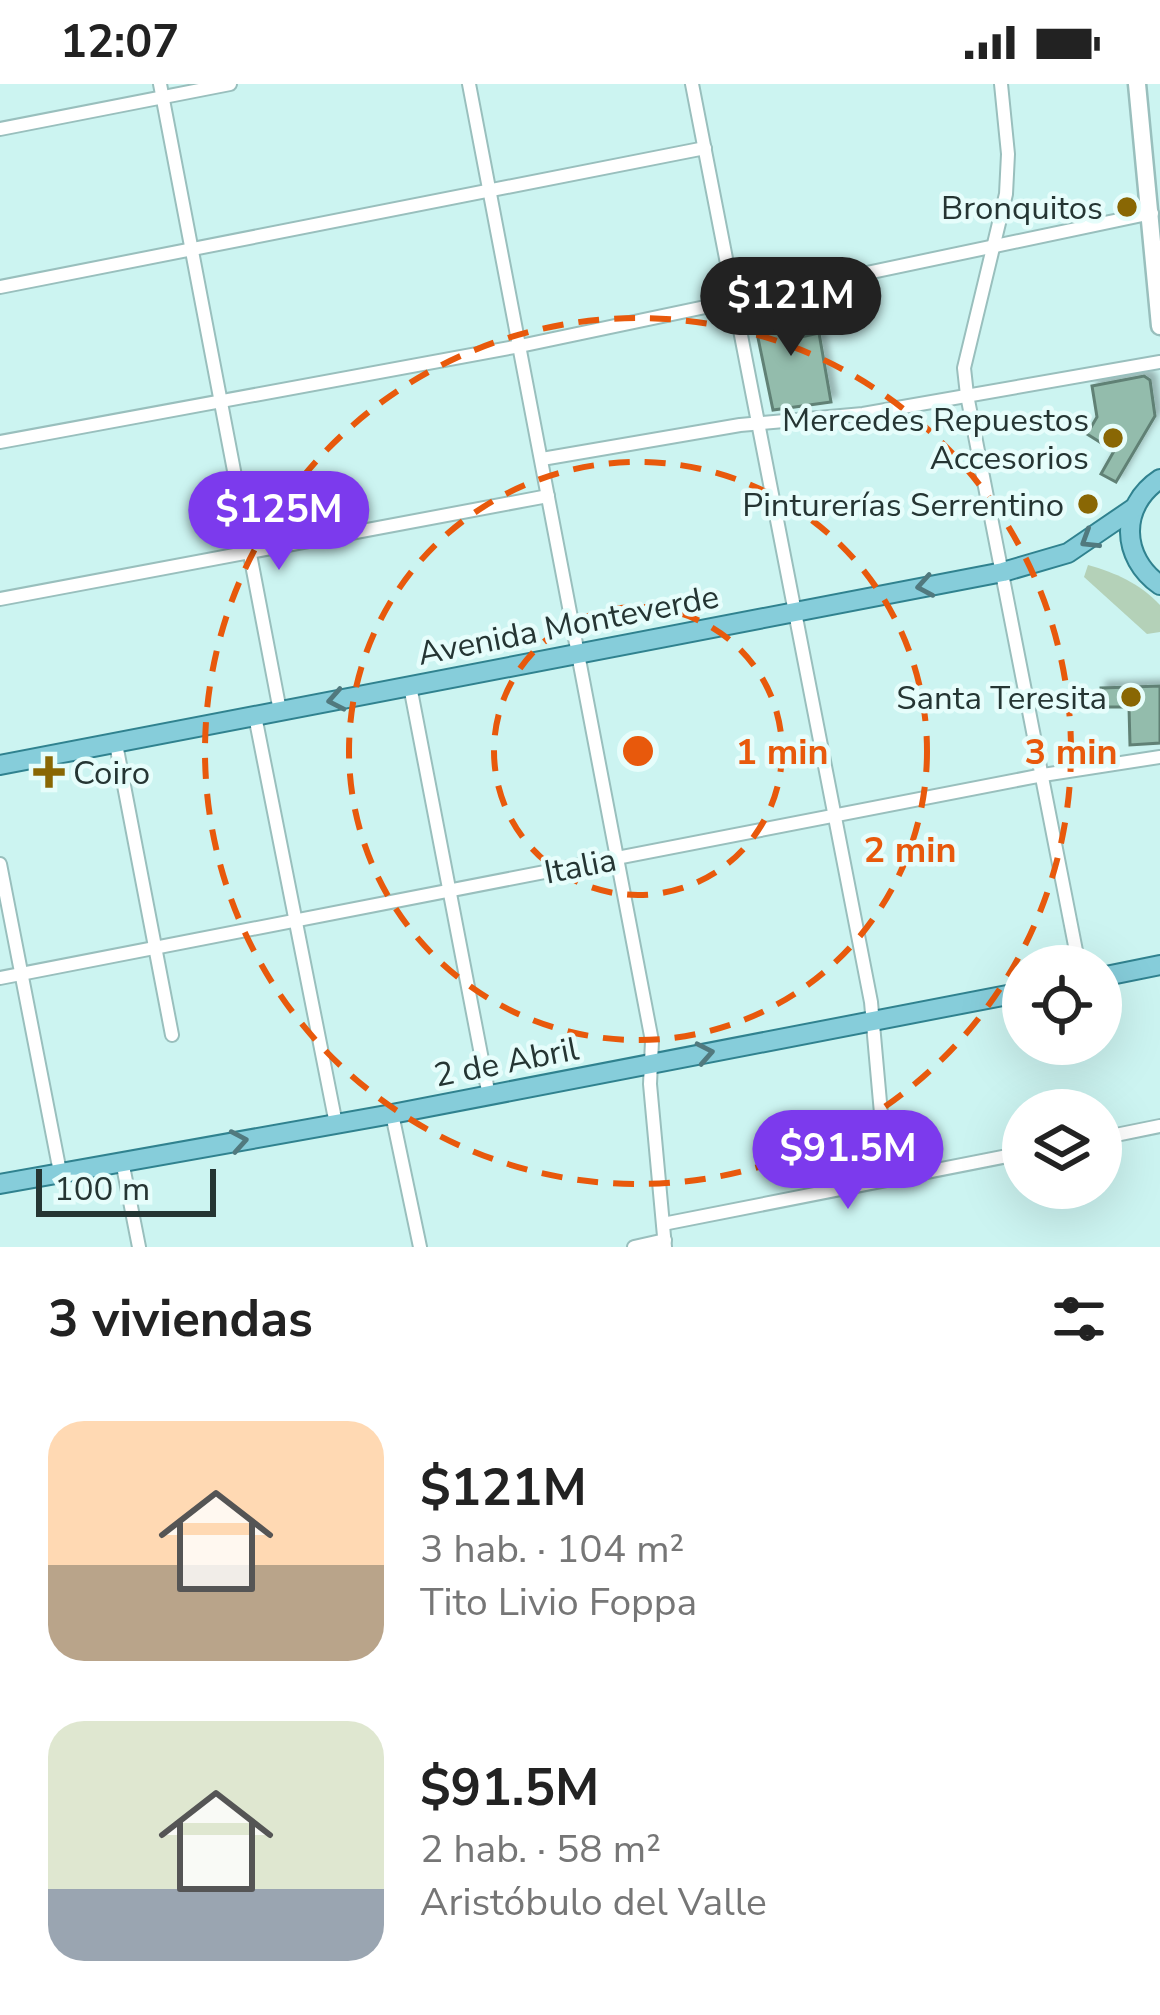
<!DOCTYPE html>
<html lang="es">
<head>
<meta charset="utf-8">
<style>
	body { margin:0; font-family:"Nunito Sans",sans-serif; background:#f6f6f6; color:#222; height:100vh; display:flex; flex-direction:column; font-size:45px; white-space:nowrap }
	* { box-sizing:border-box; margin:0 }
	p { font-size:39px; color:#767676 }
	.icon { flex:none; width:66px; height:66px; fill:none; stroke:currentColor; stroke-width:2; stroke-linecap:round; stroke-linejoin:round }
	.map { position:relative; height:1163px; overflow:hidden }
	.drawer { display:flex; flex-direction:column; background:#fff; flex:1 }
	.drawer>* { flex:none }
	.fabs { position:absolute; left:1002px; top:861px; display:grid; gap:24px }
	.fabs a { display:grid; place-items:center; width:120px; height:120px; border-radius:50%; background:#fff; box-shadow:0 12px 48px #0002; font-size:60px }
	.scale { position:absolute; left:36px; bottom:30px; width:180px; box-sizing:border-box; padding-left:12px; border:6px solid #253533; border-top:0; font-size:33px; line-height:42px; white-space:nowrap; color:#253533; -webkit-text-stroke:9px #e6fdfb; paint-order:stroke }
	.price { position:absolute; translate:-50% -102px; padding:0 27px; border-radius:42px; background:#7c3aed; color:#fff; font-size:39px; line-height:78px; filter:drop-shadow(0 3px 6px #0008) }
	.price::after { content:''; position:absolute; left:50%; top:72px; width:36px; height:27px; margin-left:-18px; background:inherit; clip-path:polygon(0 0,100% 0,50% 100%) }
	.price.active { background:#222; color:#fff }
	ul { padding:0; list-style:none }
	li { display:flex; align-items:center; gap:36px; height:300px; padding:0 48px }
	li span { display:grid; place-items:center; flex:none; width:336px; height:240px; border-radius:36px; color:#555 }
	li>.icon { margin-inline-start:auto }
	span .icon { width:144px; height:144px; fill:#fffc; stroke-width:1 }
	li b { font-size:51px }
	h2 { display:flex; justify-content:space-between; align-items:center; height:144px; padding:0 48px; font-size:51px }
	.status { display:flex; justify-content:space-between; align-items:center; height:84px; padding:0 60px; background:#fff; direction:ltr }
	.status svg { height:33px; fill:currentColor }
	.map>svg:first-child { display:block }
	.green { fill:#b4d1b8 }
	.building { fill:#93bcac; stroke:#618175; stroke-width:3; filter:url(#shadow) }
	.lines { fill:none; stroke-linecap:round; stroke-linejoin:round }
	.street-casing { stroke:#99bfbd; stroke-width:16 }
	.secondary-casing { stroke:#99bfbd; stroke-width:21 }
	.primary-casing { stroke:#30828f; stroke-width:22 }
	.street { stroke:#fff; stroke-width:12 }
	.secondary { stroke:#fff; stroke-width:16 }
	.primary { stroke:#86cdda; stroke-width:18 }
	.oneway { stroke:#51797e }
	.ring { fill:none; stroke:#e8590c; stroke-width:6; stroke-dasharray:21 15 }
	.poi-dot { fill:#896704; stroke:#e6fdfb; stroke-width:4.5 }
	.labels { text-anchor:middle; stroke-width:9; stroke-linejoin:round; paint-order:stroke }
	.poi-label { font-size:33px; fill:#253533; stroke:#e6fdfb; text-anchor:end }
	.street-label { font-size:33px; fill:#253533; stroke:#e6fdfb }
	.centre { fill:#e8590c; stroke:#e6fdfb; stroke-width:6 }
	.ring-label { font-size:36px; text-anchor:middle; font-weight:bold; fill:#e8590c; stroke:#e6fdfb; stroke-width:9; stroke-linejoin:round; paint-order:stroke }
</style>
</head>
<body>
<div class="status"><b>12:07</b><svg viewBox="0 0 49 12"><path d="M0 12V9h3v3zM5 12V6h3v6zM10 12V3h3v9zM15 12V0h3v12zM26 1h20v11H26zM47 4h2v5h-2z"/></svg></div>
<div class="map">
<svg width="1160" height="1163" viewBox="0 0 1160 1163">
	<defs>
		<filter id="shadow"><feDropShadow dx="5.5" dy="-5.5" stdDeviation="3" flood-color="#0004"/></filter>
	</defs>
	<rect width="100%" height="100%" fill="#ccf4f1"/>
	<path class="green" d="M 1088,481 C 1116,489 1139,499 1160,521 L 1160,548 L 1147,550 L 1084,493 Z"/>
	<g class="building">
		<polygon points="794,217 801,253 819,249 831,318 773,326 752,225"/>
		<polygon points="1144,292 1150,296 1155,332 1116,398 1101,390 1114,367 1087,350 1097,333 1092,302"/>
		<polygon points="1160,602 1160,659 1130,661 1129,623 1102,623 1101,604"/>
	</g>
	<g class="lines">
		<g class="street-casing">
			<g id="street">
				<polyline points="160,0 280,627"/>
				<polyline points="469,0 652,957 650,1000 665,1163"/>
				<polyline points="692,0 871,918 887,1096"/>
				<polyline points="1001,0 1008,70 1006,110 964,284 967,311 1079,882"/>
				<polyline points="0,45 230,0"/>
				<polyline points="0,203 705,64"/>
				<polyline points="0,358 520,262 1152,129"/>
				<polyline points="542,375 740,341 863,330 1160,278"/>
				<polyline points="0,515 548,412"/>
				<polyline points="410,602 489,1012"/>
				<polyline points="255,632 336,1040"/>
				<polyline points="116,660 172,951"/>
				<polyline points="0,780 60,1088"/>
				<polyline points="0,894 1043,691 1160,673"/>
				<polyline points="392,1030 420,1163"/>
				<polyline points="1101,1054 1160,1042"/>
				<polyline points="122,1077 139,1163"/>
				<polyline points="663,1140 1023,1069"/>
				<polyline points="634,1163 665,1156"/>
			</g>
		</g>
		<g class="secondary-casing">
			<polyline id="secondary" points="1137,0 1160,242"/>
		</g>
		<g class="primary-casing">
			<g id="primary">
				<path d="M 1160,395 C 1119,422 1121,474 1160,501"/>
				<polyline points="0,681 1003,488 1068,469 1134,424"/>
				<polyline points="1101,893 1160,881"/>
				<polyline points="0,1100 392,1030 1023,908"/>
			</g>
		</g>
		<use href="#street" class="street"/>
		<use href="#secondary" class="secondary"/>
		<use href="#primary" class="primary"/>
	</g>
	<defs><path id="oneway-chevron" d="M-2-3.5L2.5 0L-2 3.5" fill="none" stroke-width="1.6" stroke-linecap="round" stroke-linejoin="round" transform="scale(3)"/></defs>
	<g class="oneway">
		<use href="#oneway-chevron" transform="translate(1089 456) rotate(148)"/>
		<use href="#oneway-chevron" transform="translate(925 502) rotate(170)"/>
		<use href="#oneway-chevron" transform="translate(336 616) rotate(169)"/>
		<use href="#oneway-chevron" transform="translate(705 969) rotate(-11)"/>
		<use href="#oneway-chevron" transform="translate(239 1057) rotate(-10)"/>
	</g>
	<g class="ring">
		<circle cx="638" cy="667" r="144"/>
		<circle cx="638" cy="667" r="289"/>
		<circle cx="638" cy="667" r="433"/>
	</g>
	<g class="poi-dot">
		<circle cx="1127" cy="123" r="12"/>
		<circle cx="1113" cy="354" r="12"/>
		<circle cx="1088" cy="420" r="12"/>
		<circle cx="1131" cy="613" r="12"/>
		<path d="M43 670h12v12h12v12h-12v12h-12v-12h-12v-12h12z"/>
	</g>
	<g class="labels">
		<g class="poi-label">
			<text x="1103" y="135">Bronquitos</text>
			<text x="1089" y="347">Mercedes Repuestos<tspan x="1089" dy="38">Accesorios</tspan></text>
			<text x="1064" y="432">Pinturerías Serrentino</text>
			<text x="1107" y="625">Santa Teresita</text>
			<text x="73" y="700" text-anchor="start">Coiro</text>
		</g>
		<g class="street-label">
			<text transform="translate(568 540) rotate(-11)" y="12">Avenida Monteverde</text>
			<text transform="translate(580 781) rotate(-11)" y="12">Italia</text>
			<text transform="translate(506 977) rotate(-11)" y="12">2 de Abril</text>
		</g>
	</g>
	<circle cx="638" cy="667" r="18" class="centre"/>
	<g class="ring-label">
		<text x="782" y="680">1 min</text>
		<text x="1071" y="680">3 min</text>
		<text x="910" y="778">2 min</text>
	</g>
</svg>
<div class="fabs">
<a><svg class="icon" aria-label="locate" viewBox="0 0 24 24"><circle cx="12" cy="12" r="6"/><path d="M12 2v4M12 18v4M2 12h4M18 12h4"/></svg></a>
<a><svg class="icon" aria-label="layers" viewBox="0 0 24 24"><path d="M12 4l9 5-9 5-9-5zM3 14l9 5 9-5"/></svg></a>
</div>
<div class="scale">100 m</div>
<b class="price active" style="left:791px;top:275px">$121M</b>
<b class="price" style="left:279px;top:489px">$125M</b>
<b class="price" style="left:848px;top:1128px">$91.5M</b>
</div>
<section class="drawer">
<h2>3 viviendas<svg class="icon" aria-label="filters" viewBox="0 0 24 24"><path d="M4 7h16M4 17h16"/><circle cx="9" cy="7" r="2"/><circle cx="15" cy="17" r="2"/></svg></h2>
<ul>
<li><span style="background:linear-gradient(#ffd9b3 60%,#b9a48a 0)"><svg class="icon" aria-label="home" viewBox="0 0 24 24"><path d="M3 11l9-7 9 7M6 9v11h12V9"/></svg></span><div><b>$121M</b><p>3 hab. · 104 m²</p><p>Tito Livio Foppa</p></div></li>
<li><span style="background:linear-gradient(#dfe7d0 70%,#9aa5b1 0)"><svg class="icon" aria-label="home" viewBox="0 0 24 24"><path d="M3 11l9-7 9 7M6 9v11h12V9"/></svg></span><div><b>$91.5M</b><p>2 hab. · 58 m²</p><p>Aristóbulo del Valle</p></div></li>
</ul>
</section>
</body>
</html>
